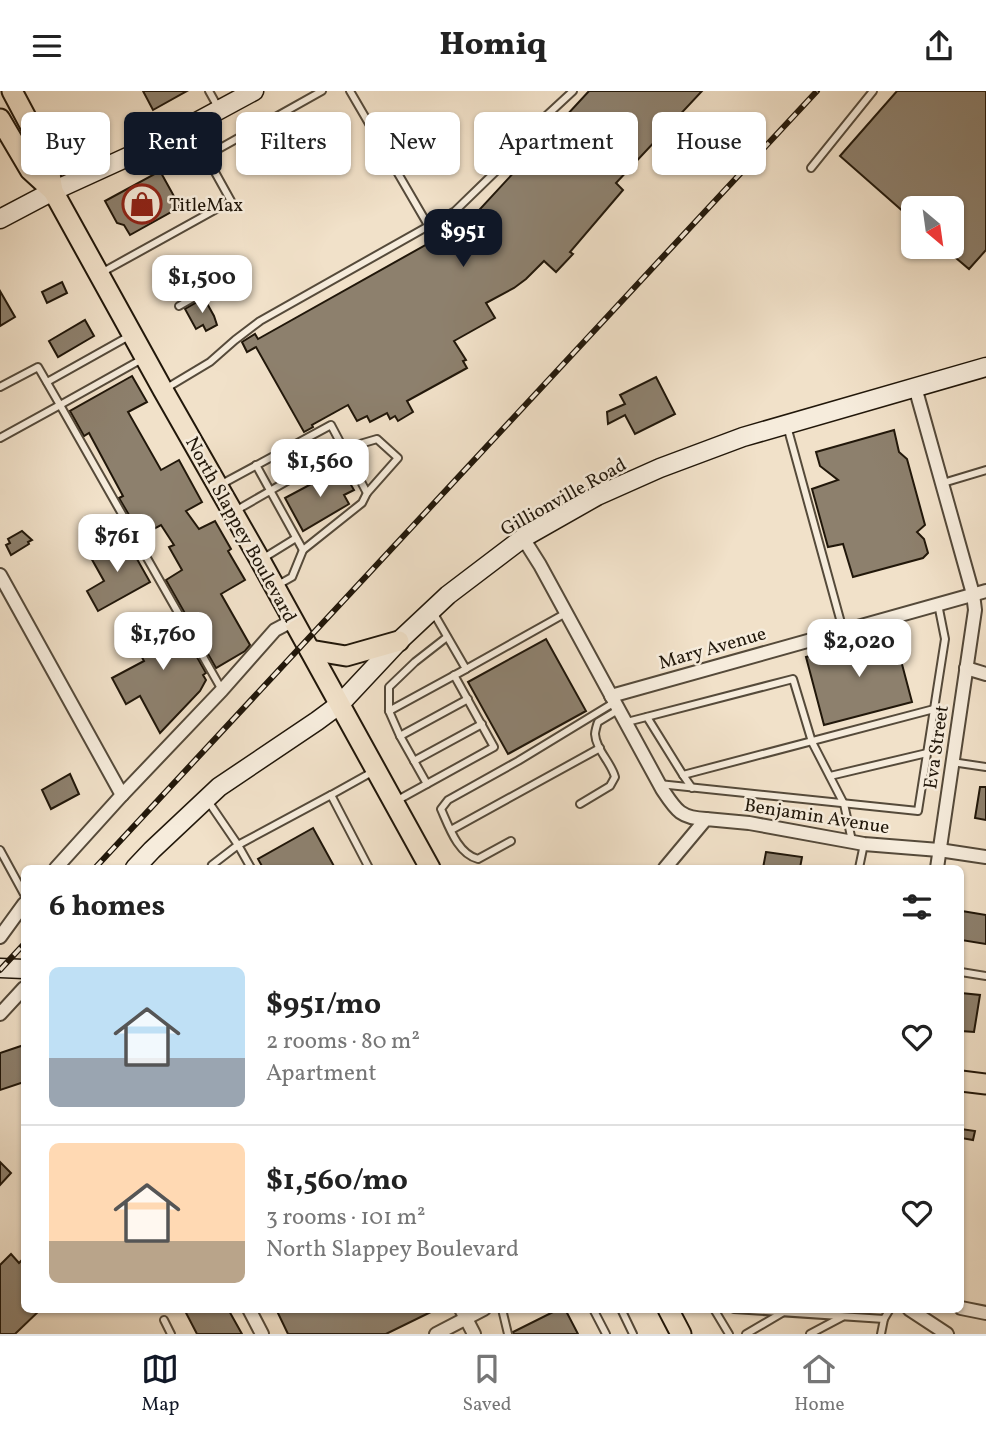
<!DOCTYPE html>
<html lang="en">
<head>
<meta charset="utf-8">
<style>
	body { margin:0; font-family:Vollkorn,serif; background:#f6f6f6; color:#222; height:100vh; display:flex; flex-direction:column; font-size:26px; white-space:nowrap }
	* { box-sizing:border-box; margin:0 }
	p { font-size:23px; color:#767676 }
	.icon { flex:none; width:38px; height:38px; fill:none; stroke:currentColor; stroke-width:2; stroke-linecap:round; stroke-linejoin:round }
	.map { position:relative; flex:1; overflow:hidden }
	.drawer { position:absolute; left:21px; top:774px; width:943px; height:448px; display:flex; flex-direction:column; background:#fff; border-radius:10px; box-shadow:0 2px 5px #0004 }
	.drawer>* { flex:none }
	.banner { position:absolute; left:21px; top:21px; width:945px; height:63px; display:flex; gap:14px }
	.needle { width:46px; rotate:151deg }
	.fabs { position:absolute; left:901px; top:105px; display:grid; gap:14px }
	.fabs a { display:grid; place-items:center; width:63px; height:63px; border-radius:10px; background:#fff; box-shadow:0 2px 5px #0004; font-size:35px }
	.price { position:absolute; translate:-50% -60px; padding:0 16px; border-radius:14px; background:#fff; color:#222; font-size:23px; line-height:46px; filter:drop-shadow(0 2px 4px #0008) }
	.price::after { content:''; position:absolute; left:50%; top:42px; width:21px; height:16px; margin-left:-10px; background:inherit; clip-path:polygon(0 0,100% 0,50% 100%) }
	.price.active { background:#111827; color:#fff }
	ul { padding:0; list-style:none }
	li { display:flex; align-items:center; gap:21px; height:175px; padding:0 28px }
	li+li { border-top:2px solid #e0e0e0 }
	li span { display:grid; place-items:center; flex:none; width:196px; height:140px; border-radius:10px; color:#555 }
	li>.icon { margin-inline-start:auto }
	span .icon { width:84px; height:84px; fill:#fffc; stroke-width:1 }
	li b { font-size:30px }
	h2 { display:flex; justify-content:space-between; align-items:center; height:84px; padding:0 28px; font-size:30px }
	.tag { padding:0 24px; border-radius:10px; background:#fff; box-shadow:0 2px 5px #0004; font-size:24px; line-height:63px }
	.tag.active { background:#111827; color:#fff }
	header { display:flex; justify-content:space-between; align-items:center; height:91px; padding:0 28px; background:#fff; font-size:32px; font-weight:800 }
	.menu { display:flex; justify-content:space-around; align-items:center; height:98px; border-top:2px solid #e0e0e0; background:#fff; font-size:19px; color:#767676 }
	.menu a { display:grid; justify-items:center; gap:4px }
	.menu .active { color:#111827 }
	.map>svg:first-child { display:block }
	.building { fill:#8d806d; stroke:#21170a; stroke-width:2 }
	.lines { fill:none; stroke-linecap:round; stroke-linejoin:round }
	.lane-casing { stroke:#554a3a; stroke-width:10 }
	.street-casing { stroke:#554a3a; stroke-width:16 }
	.secondary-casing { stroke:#21170a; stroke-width:21 }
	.primary-casing { stroke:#21170a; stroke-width:23 }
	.lane { stroke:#f6ecdc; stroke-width:6 }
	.street { stroke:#f6ecdc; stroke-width:12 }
	.secondary { stroke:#f6ecdc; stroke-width:18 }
	.primary { stroke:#f1e1c9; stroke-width:19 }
	.rail-casing { stroke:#21170a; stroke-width:6 }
	.rail { stroke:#f6ecdc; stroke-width:3.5; stroke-dasharray:10; stroke-linecap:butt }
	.labels { text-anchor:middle; stroke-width:5; stroke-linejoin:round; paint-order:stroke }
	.poi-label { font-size:19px; fill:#21170a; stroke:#f6ecdc; text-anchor:start }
	.street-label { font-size:19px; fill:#21170a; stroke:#f6ecdc }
</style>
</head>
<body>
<header><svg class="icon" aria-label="menu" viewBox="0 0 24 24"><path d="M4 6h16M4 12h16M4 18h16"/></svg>Homiq<svg class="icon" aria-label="share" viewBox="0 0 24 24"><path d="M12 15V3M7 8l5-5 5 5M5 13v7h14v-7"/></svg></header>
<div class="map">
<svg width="986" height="1243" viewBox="0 0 986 1243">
	<rect width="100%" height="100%" fill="#f1e1c9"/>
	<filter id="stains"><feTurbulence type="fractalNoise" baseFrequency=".00286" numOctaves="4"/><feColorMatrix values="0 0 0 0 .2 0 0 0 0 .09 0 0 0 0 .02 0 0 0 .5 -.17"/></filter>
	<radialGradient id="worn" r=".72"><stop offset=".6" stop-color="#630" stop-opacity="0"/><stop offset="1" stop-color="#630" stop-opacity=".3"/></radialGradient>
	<g class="building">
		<polygon points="143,0 187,0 153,19"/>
		<polygon points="589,0 702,0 616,92 623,99 570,161 573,163 556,181 544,170 526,188 514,197 486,212 495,227 454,250 466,269 463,270 467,277 407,310 413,321 398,330 395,325 390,328 387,322 370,331 367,325 357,330 348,314 312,334 313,336 304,341 256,256 247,261 242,251 255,243 258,248 470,129"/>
		<polygon points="897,0 986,0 986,159 969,178 943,156 952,156 952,117 914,117 914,130 840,65"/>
		<polygon points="160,80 180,116 130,144 124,134 117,132 105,110"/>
		<polygon points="62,191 67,202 47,212 42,201"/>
		<polygon points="0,200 15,226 0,235"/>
		<polygon points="204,207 214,225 217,234 206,240 203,234 196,238 185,218"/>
		<polygon points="85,229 94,245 58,266 49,250"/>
		<polygon points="132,285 147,311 128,321 161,379 179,369 202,411 186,420 199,438 215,430 231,458 228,460 245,489 221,503 250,554 245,560 216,577 166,489 182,479 169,456 174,454 161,434 150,440 148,436 139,441 119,407 123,405 89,342 84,345 70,320"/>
		<polygon points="656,286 675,323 635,343 625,324 608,333 607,321 625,313 620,304"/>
		<polygon points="894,339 899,361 907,368 925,434 917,441 924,448 928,462 923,467 853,486 843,453 828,456 812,398 838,389 820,375 816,361"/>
		<polygon points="341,377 354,399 344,404 349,413 303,440 285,407"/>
		<polygon points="22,440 32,449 28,451 29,453 11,464 6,454 10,452 8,448"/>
		<polygon points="124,445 150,491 98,520 87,500 104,490 90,465"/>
		<polygon points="172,522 206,582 203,584 206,589 200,600 160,642 140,605 126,613 112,587 144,570 130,544"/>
		<polygon points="894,543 912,611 824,634 806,566"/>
		<polygon points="546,548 586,620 508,663 468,591"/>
		<polygon points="70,683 79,703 51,718 42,699"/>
		<polygon points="980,696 986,696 986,729 975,727"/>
		<polygon points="313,737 335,777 263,777 258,768"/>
		<polygon points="766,761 802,766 800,777 763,777"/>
		<polygon points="962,820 986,824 986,853 961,849"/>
		<polygon points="961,902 980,904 974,941 961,940"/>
		<polygon points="24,954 24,991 0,999 0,962"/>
		<polygon points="961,1038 975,1040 973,1049 961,1047"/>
		<polygon points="0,1071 11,1082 0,1094"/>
		<polygon points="11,1163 19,1172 24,1167 24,1218 41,1218 15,1243 0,1243 0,1174"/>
		<polygon points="184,1218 228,1218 242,1243 197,1243"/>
		<polygon points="276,1218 437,1218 386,1243 288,1243"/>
		<polygon points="559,1218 565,1218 578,1243 514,1243 513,1241"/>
	</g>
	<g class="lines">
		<g class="lane-casing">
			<g id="lane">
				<polyline points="209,0 219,18"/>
				<polyline points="350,0 428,134"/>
				<polyline points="190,36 206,65 322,0"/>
				<polyline points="811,77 873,0"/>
				<polyline points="101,182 231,110 206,65"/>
				<polyline points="179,215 207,199"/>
				<polyline points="47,291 131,244"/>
				<polyline points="0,296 38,276 60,314 144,267"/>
				<polyline points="165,298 210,271 235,249 260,230 455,120 524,53 545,26 573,0"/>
				<polyline points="787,335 843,539"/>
				<polyline points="0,347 60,314 222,599"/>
				<polyline points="256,374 303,459 362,412 367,402"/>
				<polyline points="943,392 986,379"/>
				<polyline points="220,394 331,334 367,402 398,367 377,348 343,358 235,420"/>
				<polyline points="262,468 296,447"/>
				<polyline points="276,495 292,486 303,459"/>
				<polyline points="466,578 566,522"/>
				<polyline points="389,620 389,596 415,571 447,546"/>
				<polyline points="647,626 683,684"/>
				<polyline points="627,631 793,588 812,651 844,713 852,750"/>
				<polyline points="400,645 468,608"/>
				<polyline points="414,670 482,633"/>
				<polyline points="952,671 986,676"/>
				<polyline points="830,685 927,662"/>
				<polyline points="427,693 400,645 389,620 466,578 433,521"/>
				<polyline points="659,693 918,720 945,548 938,513"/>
				<polyline points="692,697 683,684 934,618"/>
				<polyline points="331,704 374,680"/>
				<polyline points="208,710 238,754 212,774 214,777"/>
				<polyline points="396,710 494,656 454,584"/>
				<path d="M 580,713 L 610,695 L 615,686 C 611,671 596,659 595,643 C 595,641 597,633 598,631 L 618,619"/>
				<polyline points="451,739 600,657"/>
				<path d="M 511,750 L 478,768 C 458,763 449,736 441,718 L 448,709 L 518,670 L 615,611"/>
				<polyline points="0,759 24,803"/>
				<polyline points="251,777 238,754 331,704 369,777"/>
				<polyline points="859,777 864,753"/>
				<polyline points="961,881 986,885"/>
				<polyline points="502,1218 508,1243"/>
				<polyline points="593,1218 606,1243"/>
				<polyline points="621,1218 633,1243"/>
				<polyline points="714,1218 729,1243"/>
				<polyline points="734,1218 884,1228 890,1218"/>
				<polyline points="164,1229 171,1243"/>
				<polyline points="746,1243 782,1222"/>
				<polyline points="810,1243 842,1226"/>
				<polyline points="881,1243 884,1228"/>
			</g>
		</g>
		<g class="street-casing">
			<g id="street">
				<polyline points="915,296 973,503 975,519 937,777"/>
				<path d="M 523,447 L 540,474 L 662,698 C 676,719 680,727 706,728"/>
				<polyline points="0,484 122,704"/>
				<polyline points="966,577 986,583"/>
				<polyline points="611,605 986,500"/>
				<polyline points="56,777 122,704 222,599 275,539 294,529"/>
				<polyline points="665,777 706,728 749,732 864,753 939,759 986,766"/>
				<polyline points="0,846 24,813"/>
				<polyline points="0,923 24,897"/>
				<polyline points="961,1217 986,1222"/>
				<polyline points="249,1218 262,1243"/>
				<polyline points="461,1218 474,1243"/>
				<polyline points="909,1218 947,1243"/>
				<polyline points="436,1243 484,1218"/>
			</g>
		</g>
		<g class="secondary-casing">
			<g id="secondary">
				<polyline points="0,128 53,100 156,53 254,0"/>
				<polyline points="135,777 152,759 219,696 317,630 340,613 399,550 448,504 523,447 597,405 660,377 743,346 986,276"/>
				<polyline points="0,877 24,878"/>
			</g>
		</g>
		<g class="primary-casing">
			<g id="primary">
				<polyline points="12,0 47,66 53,100 163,299 260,469 430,777"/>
				<polyline points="0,28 30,79 53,100"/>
				<polyline points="310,559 346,565 399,550"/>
				<polyline points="961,990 986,993"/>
				<polyline points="668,1218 681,1243"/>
			</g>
		</g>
		<use href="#lane" class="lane"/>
		<use href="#street" class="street"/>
		<use href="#secondary" class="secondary"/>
		<use href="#primary" class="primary"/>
		<g class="rail-casing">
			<g id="rail">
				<polyline points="95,777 817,0"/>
				<polyline points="0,879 24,853"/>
			</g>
		</g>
		<use href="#rail" class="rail"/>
	</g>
	<defs>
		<g id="shop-ring" transform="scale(2.0125)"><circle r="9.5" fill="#f6ecdc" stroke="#8f2418" stroke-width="1.5"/><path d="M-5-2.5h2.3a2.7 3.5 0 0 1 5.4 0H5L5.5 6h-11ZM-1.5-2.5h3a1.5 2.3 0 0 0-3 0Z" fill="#8f2418"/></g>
	</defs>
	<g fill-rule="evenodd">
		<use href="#shop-ring" x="142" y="113"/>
	</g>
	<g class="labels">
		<g class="poi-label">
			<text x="169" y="120">TitleMax</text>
		</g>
		<g class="street-label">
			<text transform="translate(563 405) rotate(-29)" y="7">Gillionville Road</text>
			<text transform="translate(242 438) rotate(61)" y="7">North Slappey Boulevard</text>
			<text transform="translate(712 556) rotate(-16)" y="7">Mary Avenue</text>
			<text transform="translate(935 656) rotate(-82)" y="7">Eva Street</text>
			<text transform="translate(817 724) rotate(9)" y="7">Benjamin Avenue</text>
		</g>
	</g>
	<rect width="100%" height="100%" filter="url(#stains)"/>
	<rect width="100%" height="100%" fill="url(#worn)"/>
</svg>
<div class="fabs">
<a><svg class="needle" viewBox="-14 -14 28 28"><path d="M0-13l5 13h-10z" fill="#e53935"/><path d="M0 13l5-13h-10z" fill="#767676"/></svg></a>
</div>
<b class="price active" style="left:463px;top:178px">$951</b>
<b class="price" style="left:202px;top:224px">$1,500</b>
<b class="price" style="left:320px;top:408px">$1,560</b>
<b class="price" style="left:117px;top:483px">$761</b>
<b class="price" style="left:163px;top:581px">$1,760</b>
<b class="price" style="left:859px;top:588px">$2,020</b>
<div class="banner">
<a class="tag">Buy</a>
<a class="tag active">Rent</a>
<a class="tag">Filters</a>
<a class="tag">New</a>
<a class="tag">Apartment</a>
<a class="tag">House</a>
</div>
<section class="drawer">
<h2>6 homes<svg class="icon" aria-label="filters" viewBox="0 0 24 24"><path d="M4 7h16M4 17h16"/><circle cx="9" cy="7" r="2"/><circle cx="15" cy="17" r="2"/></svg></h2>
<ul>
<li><span style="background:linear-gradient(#bfe0f5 65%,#9aa5b1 0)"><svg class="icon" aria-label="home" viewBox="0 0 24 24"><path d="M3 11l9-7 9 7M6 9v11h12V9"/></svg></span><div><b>$951/mo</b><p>2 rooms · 80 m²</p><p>Apartment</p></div><svg class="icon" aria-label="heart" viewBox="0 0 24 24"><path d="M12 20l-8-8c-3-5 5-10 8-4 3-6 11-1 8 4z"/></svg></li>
<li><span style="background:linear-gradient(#ffd9b3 70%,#b9a48a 0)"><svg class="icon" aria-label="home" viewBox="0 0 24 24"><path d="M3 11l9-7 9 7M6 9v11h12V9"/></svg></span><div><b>$1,560/mo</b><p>3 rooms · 101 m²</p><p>North Slappey Boulevard</p></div><svg class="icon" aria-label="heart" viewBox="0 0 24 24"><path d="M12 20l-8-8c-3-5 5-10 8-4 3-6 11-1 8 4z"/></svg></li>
</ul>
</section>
</div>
<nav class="menu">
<a class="active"><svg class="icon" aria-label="map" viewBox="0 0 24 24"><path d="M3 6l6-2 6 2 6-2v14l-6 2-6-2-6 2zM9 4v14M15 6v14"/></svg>Map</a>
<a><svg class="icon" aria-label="saved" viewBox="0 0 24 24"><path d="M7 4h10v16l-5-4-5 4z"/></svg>Saved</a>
<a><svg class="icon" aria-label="home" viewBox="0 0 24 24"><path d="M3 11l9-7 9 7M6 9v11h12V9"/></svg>Home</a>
</nav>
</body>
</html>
